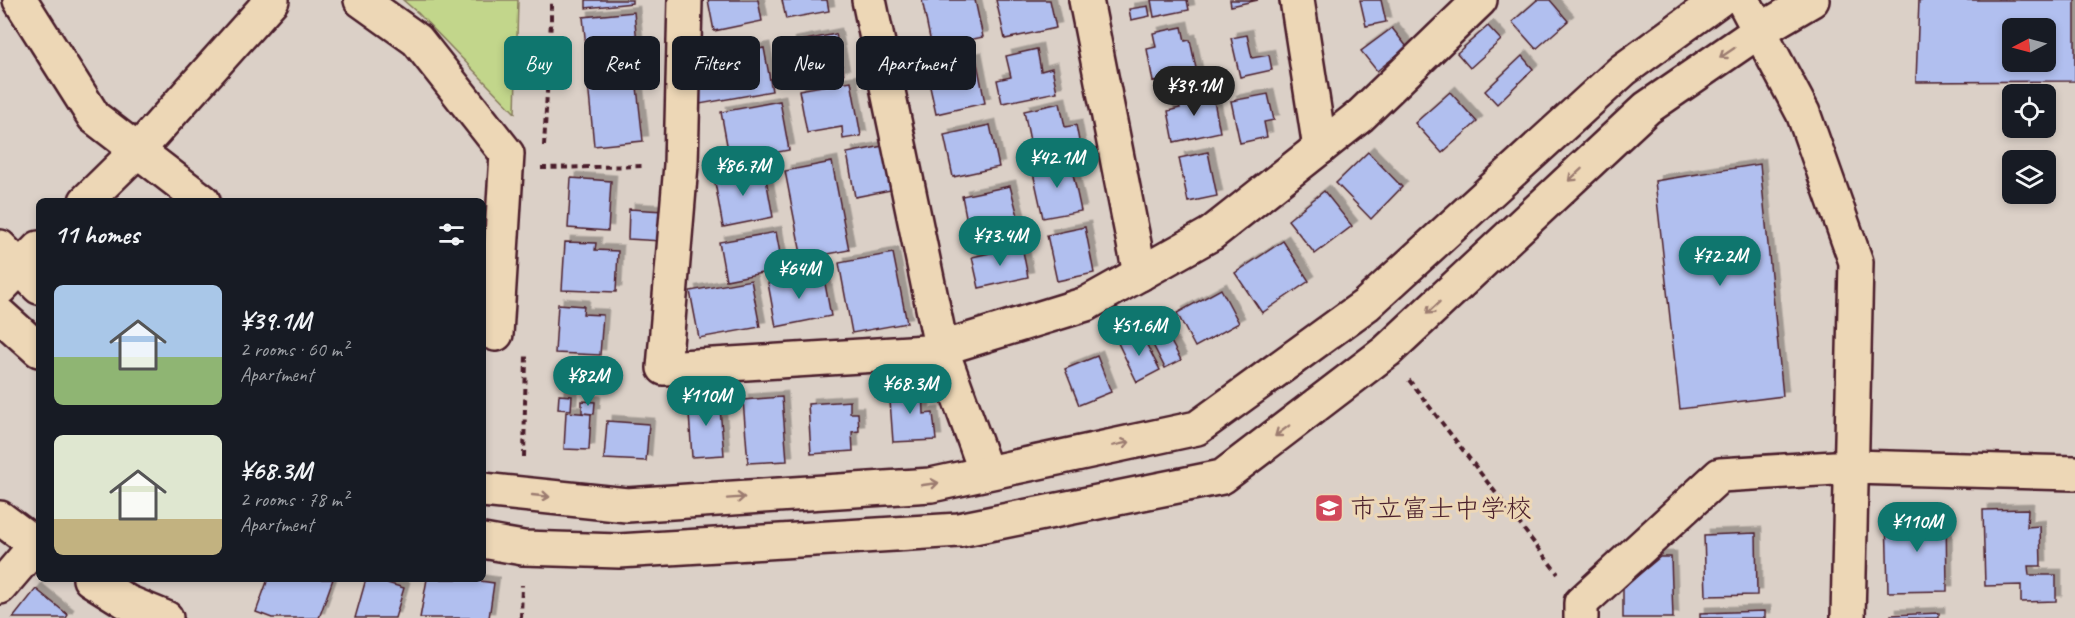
<!DOCTYPE html>
<html lang="en">
<head>
<meta charset="utf-8">
<style>
	body { margin:0; font-family:Caveat,"Klee One",sans-serif; background:#20242c; color:#f1f3f6; height:100vh; display:flex; flex-direction:column; font-size:22px; white-space:nowrap }
	* { box-sizing:border-box; margin:0 }
	p { font-size:20px; color:#9ea1a6 }
	.icon { flex:none; width:33px; height:33px; fill:none; stroke:currentColor; stroke-width:2; stroke-linecap:round; stroke-linejoin:round }
	.map { position:relative; flex:1; overflow:hidden }
	.panel { position:absolute; left:36px; top:198px; width:450px; height:384px; display:flex; flex-direction:column; background:#171b24; border-radius:9px; box-shadow:0 3px 9px #0003 }
	.panel>* { flex:none }
	.top-card { position:absolute; left:504px; top:36px; width:570px; height:54px; display:flex; gap:12px }
	.needle { width:39px; rotate:264deg }
	.buttons { position:absolute; left:2002px; top:18px; display:grid; gap:12px }
	.buttons a { display:grid; place-items:center; width:54px; height:54px; border-radius:9px; background:#171b24; box-shadow:0 3px 9px #0003; font-size:30px }
	.price { position:absolute; translate:-50% -51px; padding:0 14px; border-radius:21px; background:#0f766e; color:#fff; font-size:20px; line-height:39px; filter:drop-shadow(0 2px 3px #0008) }
	.price::after { content:''; position:absolute; left:50%; top:36px; width:18px; height:14px; margin-left:-9px; background:inherit; clip-path:polygon(0 0,100% 0,50% 100%) }
	.price.on { background:#222; color:#fff }
	ul { padding:0; list-style:none }
	li { display:flex; align-items:center; gap:18px; height:150px; padding:0 18px }
	li span { display:grid; place-items:center; flex:none; width:168px; height:120px; border-radius:9px; color:#555 }
	li>.icon { margin-inline-start:auto }
	span .icon { width:72px; height:72px; fill:#fffc; stroke-width:1 }
	li b { font-size:26px }
	h2 { display:flex; justify-content:space-between; align-items:center; height:72px; padding:0 18px; font-size:26px }
	.pill { padding:0 21px; border-radius:9px; background:#171b24; box-shadow:0 3px 9px #0003; font-size:21px; line-height:54px }
	.pill.on { background:#0f766e; color:#fff }
	.map>svg:first-child { display:block }
	.green { fill:#c2d68b; stroke:#867a5b; stroke-width:1.5 }
	.building { fill:#b1bfef; stroke:#4a1f2b; stroke-width:1.5; fill-rule:evenodd; filter:url(#shadow) }
	.lines { fill:none; stroke-linecap:round; stroke-linejoin:round }
	.minor-casing { stroke:#4a1f2b; stroke-width:38 }
	.tertiary-casing { stroke:#4a1f2b; stroke-width:38 }
	.path { stroke:#4a1f2b; stroke-width:4; stroke-dasharray:6 4.5; stroke-linecap:butt }
	.minor { stroke:#edd7b6; stroke-width:33 }
	.tertiary { stroke:#edd7b6; stroke-width:33 }
	.oneway { stroke:#9c7b70 }
	.labels { text-anchor:middle; stroke-width:6; stroke-linejoin:round; paint-order:stroke }
	.poi-label { font-size:26px; fill:#4a1f2b; stroke:#edd7b6; text-anchor:start }
</style>
</head>
<body>
<div class="map">
<svg width="2075" height="618" viewBox="0 0 2075 618">
	<defs>
		<filter id="shadow"><feDropShadow dx="5.5" dy="-5.5" stdDeviation="0" flood-color="#0004"/></filter>
	</defs>
	<rect width="100%" height="100%" fill="#dbd0c7"/>
	<filter id="ink" filterUnits="userSpaceOnUse"><feTurbulence type="fractalNoise" baseFrequency=".0167" numOctaves="2"/><feDisplacementMap in="SourceGraphic" scale="12" xChannelSelector="R" yChannelSelector="G"/><feConvolveMatrix kernelMatrix="1 2 1 2 8 2 1 2 1" color-interpolation-filters="sRGB"/></filter>
	<g filter="url(#ink)">
		<polygon class="green" points="403,0 518,0 515,113 418,13"/>
		<g class="building">
			<polygon points="586,0 632,0 632,3 586,8"/>
			<polygon points="708,0 758,0 762,21 714,31"/>
			<polygon points="782,0 827,0 829,11 786,19"/>
			<polygon points="922,0 975,0 983,37 932,48"/>
			<polygon points="996,0 1050,0 1056,28 1005,39"/>
			<polygon points="1151,0 1187,0 1189,10 1154,17"/>
			<polygon points="1230,0 1258,0 1231,6"/>
			<polygon points="1360,0 1381,0 1386,22 1366,26"/>
			<polygon points="1537,0 1550,0 1568,21 1536,49 1512,22"/>
			<path d="M 1919,0 L 2075,0 L 2075,81 L 1916,82 ZM 2013,28 L 2046,28 L 2046,62 L 2013,62 Z"/>
			<polygon points="1148,6 1150,16 1131,20 1129,9"/>
			<polygon points="634,12 640,73 589,78 583,17"/>
			<polygon points="1488,26 1501,40 1470,68 1457,53"/>
			<polygon points="1182,27 1185,41 1190,40 1197,73 1153,82 1147,49 1156,47 1153,33"/>
			<polygon points="1392,28 1407,47 1377,71 1361,51"/>
			<polygon points="836,34 844,75 798,84 790,43"/>
			<polygon points="1247,35 1252,58 1269,55 1272,70 1240,77 1231,38"/>
			<polygon points="764,48 772,91 700,104 692,62"/>
			<polygon points="1037,49 1041,71 1052,68 1057,92 1002,103 997,80 1011,77 1006,56"/>
			<polygon points="1522,56 1533,69 1497,104 1485,91"/>
			<polygon points="976,58 985,103 936,114 926,69"/>
			<polygon points="636,78 643,141 594,146 588,83"/>
			<polygon points="851,81 861,136 843,139 842,127 807,133 799,90"/>
			<polygon points="1206,89 1208,102 1214,101 1220,132 1174,142 1168,111 1180,108 1177,95"/>
			<polygon points="1450,92 1477,122 1442,153 1415,123"/>
			<polygon points="1268,94 1274,120 1264,122 1267,137 1240,143 1231,101"/>
			<polygon points="780,101 789,150 730,161 721,112"/>
			<polygon points="1060,103 1065,127 1076,125 1081,151 1034,161 1024,111"/>
			<polygon points="990,125 999,167 953,177 944,135"/>
			<polygon points="883,146 891,190 855,197 847,153"/>
			<polygon points="1208,152 1217,196 1188,202 1179,158"/>
			<polygon points="1368,152 1402,187 1371,219 1336,183"/>
			<polygon points="1070,160 1081,211 1043,218 1032,168"/>
			<polygon points="832,162 849,250 802,259 785,171"/>
			<polygon points="1760,164 1783,396 1680,409 1655,181"/>
			<polygon points="764,168 773,217 723,227 714,177"/>
			<polygon points="571,178 611,181 608,231 568,228"/>
			<polygon points="1010,186 1022,231 971,242 962,196"/>
			<polygon points="1324,191 1352,226 1315,254 1288,220"/>
			<polygon points="629,209 664,211 662,241 628,239"/>
			<polygon points="1085,227 1094,273 1057,281 1047,235"/>
			<polygon points="776,232 783,269 726,280 719,242"/>
			<polygon points="1283,241 1309,281 1262,313 1235,273"/>
			<polygon points="565,242 596,243 595,250 618,251 616,292 562,290"/>
			<polygon points="1022,246 1028,277 979,288 972,257"/>
			<polygon points="893,253 907,323 852,333 839,263"/>
			<polygon points="823,273 831,316 776,327 768,283"/>
			<polygon points="751,280 760,327 699,338 690,291"/>
			<polygon points="1221,289 1239,323 1195,347 1177,313"/>
			<polygon points="558,304 584,306 583,314 603,315 600,355 555,353"/>
			<polygon points="1165,331 1181,360 1165,368 1150,339"/>
			<polygon points="1140,332 1160,370 1137,382 1118,343"/>
			<polygon points="1097,356 1111,392 1079,405 1065,369"/>
			<polygon points="923,385 924,414 933,413 936,440 893,442 889,387"/>
			<polygon points="559,395 572,396 571,410 558,409"/>
			<polygon points="719,397 724,455 692,457 688,399"/>
			<polygon points="782,397 787,461 748,463 743,400"/>
			<polygon points="582,401 595,402 594,414 582,413"/>
			<polygon points="850,401 850,413 858,413 859,431 852,432 853,451 811,454 808,404"/>
			<polygon points="566,412 591,414 589,450 564,449"/>
			<polygon points="607,421 649,424 646,461 604,459"/>
			<polygon points="2028,509 2027,527 2040,526 2041,566 2028,566 2029,575 2056,575 2056,601 2021,602 2021,585 1985,586 1983,510"/>
			<polygon points="1946,513 1947,591 1888,592 1886,515"/>
			<polygon points="1756,533 1757,595 1706,596 1704,535"/>
			<polygon points="1660,557 1671,557 1673,618 1623,618 1623,588"/>
			<polygon points="268,579 333,579 319,618 272,618 256,612"/>
			<polygon points="366,579 374,579 404,588 395,618 355,618"/>
			<polygon points="427,579 466,579 494,583 489,618 420,618"/>
			<polygon points="36,589 68,615 66,618 13,618"/>
			<polygon points="1765,611 1765,618 1700,618 1700,613"/>
			<polygon points="1939,613 1939,618 1891,618 1891,615"/>
		</g>
		<g class="lines">
			<g class="minor-casing">
				<g id="minor">
					<polyline points="20,0 94,117 203,201"/>
					<polyline points="361,0 417,40 507,154 496,334 483,329"/>
					<polyline points="685,0 681,165 664,368 942,351 946,347 1086,304 1211,234 1360,116 1480,0"/>
					<polyline points="869,0 942,351 986,472"/>
					<polyline points="1086,0 1140,274"/>
					<polyline points="1297,0 1320,148"/>
					<polyline points="86,201 138,150 272,0"/>
					<polyline points="0,288 39,248"/>
					<polyline points="0,518 39,547"/>
					<polyline points="90,579 127,602 166,618"/>
					<polyline points="0,587 36,545"/>
					<polyline points="1581,618 1581,603 1720,475 1851,467 2075,473"/>
				</g>
			</g>
			<g class="tertiary-casing">
				<g id="tertiary">
					<polyline points="1743,0 1803,113 1856,262 1848,618"/>
					<polyline points="0,247 39,287"/>
					<polyline points="0,315 39,350"/>
					<polyline points="483,490 627,505 931,485 1197,428 1366,305 1623,70 1719,0"/>
					<polyline points="483,541 523,548 619,551 959,530 1222,477 1387,351 1647,108 1759,31 1812,0"/>
				</g>
			</g>
			<g class="path">
				<polyline points="544,146 551,21 551,0"/>
				<polyline points="541,168 645,166"/>
				<polyline points="1409,380 1558,574"/>
				<polyline points="524,457 526,354"/>
				<polyline points="521,618 522,585"/>
			</g>
			<use href="#minor" class="minor"/>
			<use href="#tertiary" class="tertiary"/>
		</g>
		<defs><path id="oneway-shaft" d="M-6 0H5M1.5-3L5.5 0L1.5 3" fill="none" stroke-width="1.6" stroke-linecap="round" stroke-linejoin="round" transform="scale(1.5)"/></defs>
		<g class="oneway">
			<use href="#oneway-shaft" transform="translate(1727 53) rotate(146)"/>
			<use href="#oneway-shaft" transform="translate(1575 175) rotate(137)"/>
			<use href="#oneway-shaft" transform="translate(1433 308) rotate(137)"/>
			<use href="#oneway-shaft" transform="translate(1282 431) rotate(143)"/>
			<use href="#oneway-shaft" transform="translate(1121 444) rotate(-12)"/>
			<use href="#oneway-shaft" transform="translate(930 484) rotate(-8)"/>
			<use href="#oneway-shaft" transform="translate(541 496) rotate(6)"/>
			<use href="#oneway-shaft" transform="translate(736 498) rotate(-4)"/>
		</g>
	</g>
	<defs>
		<g id="school-square" transform="scale(1.5)"><rect x="-9" y="-9" width="18" height="18" rx="4" fill="#d1495b" stroke="#edd7b6"/><path d="M0-5L7-2L0 1L-7-2ZM-4 1L0 2.5L4 1V4Q0 6-4 4Z" fill="#fff"/></g>
	</defs>
	<g fill-rule="evenodd">
		<use href="#school-square" x="1329" y="508"/>
	</g>
	<g class="labels">
		<g class="poi-label">
			<text x="1350" y="517">市立富士中学校</text>
		</g>
	</g>
</svg>
<div class="buttons">
<a><svg class="needle" viewBox="-14 -14 28 28"><path d="M0-13l5 13h-10z" fill="#e53935"/><path d="M0 13l5-13h-10z" fill="#9ea1a6"/></svg></a>
<a><svg class="icon" aria-label="locate" viewBox="0 0 24 24"><circle cx="12" cy="12" r="6"/><path d="M12 2v4M12 18v4M2 12h4M18 12h4"/></svg></a>
<a><svg class="icon" aria-label="layers" viewBox="0 0 24 24"><path d="M12 4l9 5-9 5-9-5zM3 14l9 5 9-5"/></svg></a>
</div>
<b class="price on" style="left:1194px;top:117px">¥39.1M</b>
<b class="price" style="left:1057px;top:189px">¥42.1M</b>
<b class="price" style="left:743px;top:197px">¥86.7M</b>
<b class="price" style="left:1000px;top:267px">¥73.4M</b>
<b class="price" style="left:1720px;top:287px">¥72.2M</b>
<b class="price" style="left:799px;top:300px">¥64M</b>
<b class="price" style="left:1139px;top:357px">¥51.6M</b>
<b class="price" style="left:588px;top:407px">¥82M</b>
<b class="price" style="left:910px;top:415px">¥68.3M</b>
<b class="price" style="left:706px;top:427px">¥110M</b>
<b class="price" style="left:1917px;top:553px">¥110M</b>
<div class="top-card">
<a class="pill on">Buy</a>
<a class="pill">Rent</a>
<a class="pill">Filters</a>
<a class="pill">New</a>
<a class="pill">Apartment</a>
</div>
<section class="panel">
<h2>11 homes<svg class="icon" aria-label="filters" viewBox="0 0 24 24"><path d="M4 7h16M4 17h16"/><circle cx="9" cy="7" r="2"/><circle cx="15" cy="17" r="2"/></svg></h2>
<ul>
<li><span style="background:linear-gradient(#a9c7e8 60%,#8fb573 0)"><svg class="icon" aria-label="home" viewBox="0 0 24 24"><path d="M3 11l9-7 9 7M6 9v11h12V9"/></svg></span><div><b>¥39.1M</b><p>2 rooms · 60 m²</p><p>Apartment</p></div></li>
<li><span style="background:linear-gradient(#dfe7d0 70%,#c2b280 0)"><svg class="icon" aria-label="home" viewBox="0 0 24 24"><path d="M3 11l9-7 9 7M6 9v11h12V9"/></svg></span><div><b>¥68.3M</b><p>2 rooms · 78 m²</p><p>Apartment</p></div></li>
</ul>
</section>
</div>
</body>
</html>
